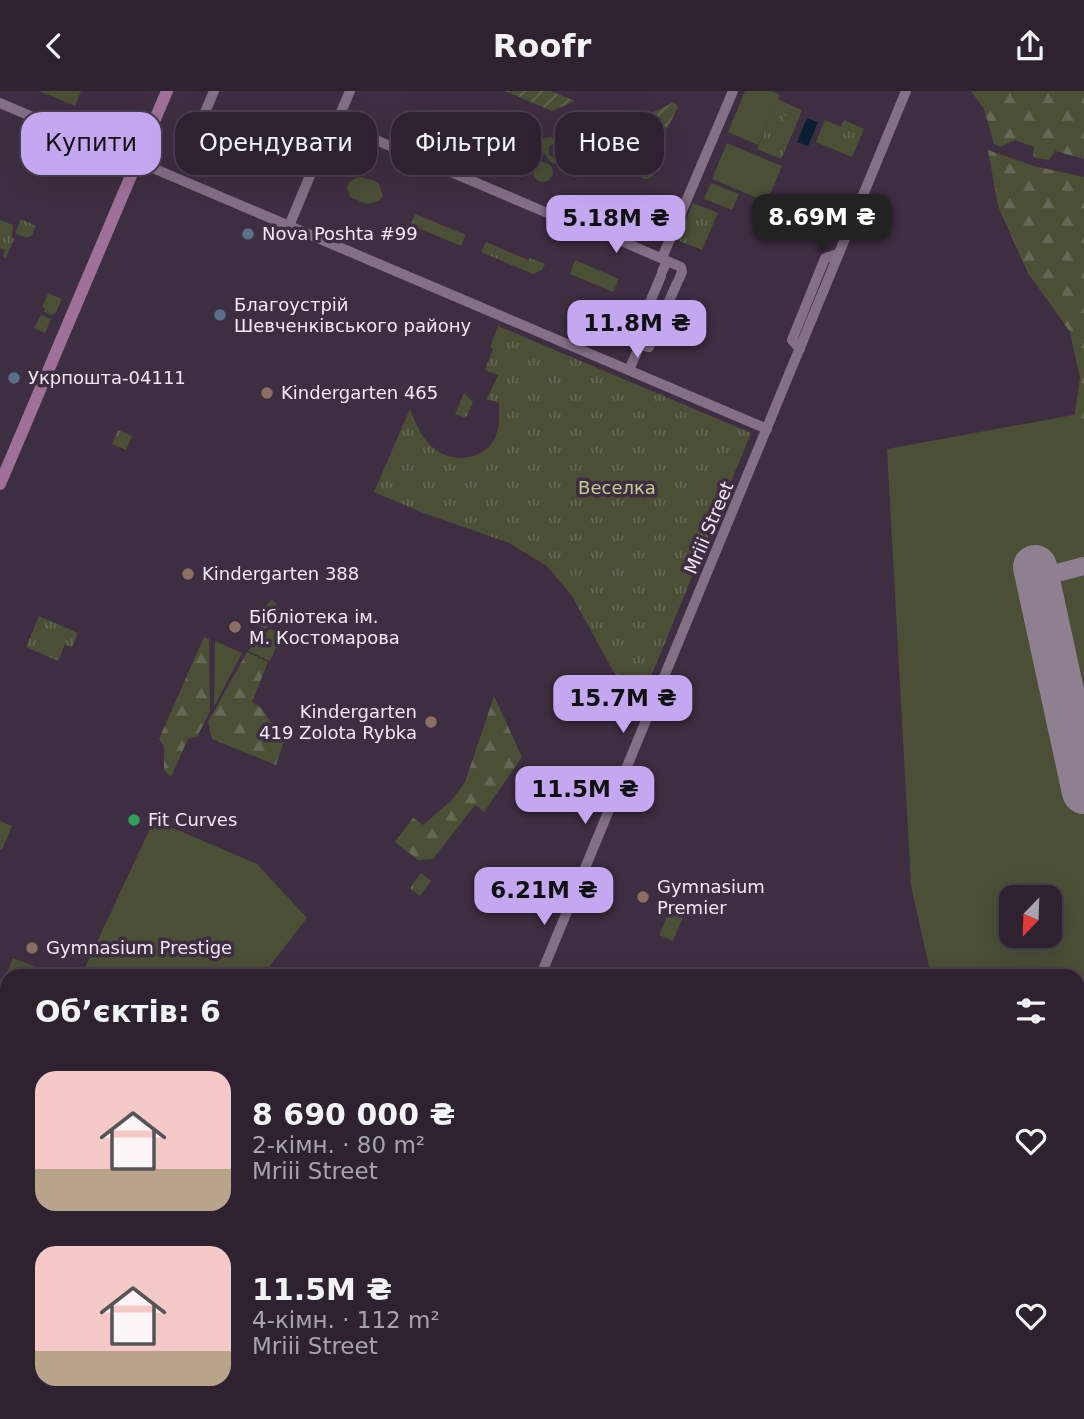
<!DOCTYPE html>
<html lang="uk">
<head>
<meta charset="utf-8">
<style>
	body { margin:0; font-family:"DejaVu Sans",sans-serif; background:#362a39; color:#f1f3f6; height:100vh; display:flex; flex-direction:column; font-size:26px; white-space:nowrap }
	* { box-sizing:border-box; margin:0 }
	p { font-size:23px; color:#a7a4ab }
	.icon { flex:none; width:38px; height:38px; fill:none; stroke:currentColor; stroke-width:2; stroke-linecap:round; stroke-linejoin:round }
	.map { position:relative; flex:1; overflow:hidden }
	.panel { position:absolute; left:0px; top:878px; width:1085px; height:450px; display:flex; flex-direction:column; background:#2e2231; border-radius:21px 21px 0 0; box-shadow:0 7px 28px #0002,0 0 0 2px #493f4d }
	.panel>* { flex:none }
	.banner { position:absolute; left:21px; top:21px; width:700px; height:63px; display:flex; gap:14px }
	.needle { width:46px; rotate:203deg }
	.tools { position:absolute; left:999px; top:794px; display:grid; gap:14px }
	.tools a { display:grid; place-items:center; width:63px; height:63px; border-radius:14px; background:#2e2231; box-shadow:0 7px 28px #0002,0 0 0 2px #493f4d; font-size:35px }
	.price { position:absolute; translate:-50% -60px; padding:0 16px; border-radius:14px; background:#c4a7f1; color:#111; font-size:23px; line-height:46px; filter:drop-shadow(0 2px 4px #0008) }
	.price::after { content:''; position:absolute; left:50%; top:42px; width:21px; height:16px; margin-left:-10px; background:inherit; clip-path:polygon(0 0,100% 0,50% 100%) }
	.price.current { background:#222; color:#fff }
	ul { padding:0; list-style:none }
	li { display:flex; align-items:center; gap:21px; height:175px; padding:0 35px }
	li span { display:grid; place-items:center; flex:none; width:196px; height:140px; border-radius:21px; color:#555 }
	li>.icon { margin-inline-start:auto }
	span .icon { width:84px; height:84px; fill:#fffc; stroke-width:1 }
	li b { font-size:30px }
	h2 { display:flex; justify-content:space-between; align-items:center; height:84px; padding:0 35px; font-size:30px }
	.pill { padding:0 24px; border-radius:21px; background:#2e2231; box-shadow:0 7px 28px #0002,0 0 0 2px #493f4d; font-size:24px; line-height:63px }
	.pill.current { background:#c4a7f1; color:#111 }
	header { display:flex; justify-content:space-between; align-items:center; height:91px; padding:0 35px; background:#2e2231; font-size:32px; font-weight:600 }
	.map>svg:first-child { display:block }
	.grass { fill:#4b4f36; fill-rule:evenodd }
	.forest { fill:url(#forest-firs) }
	.park { fill:url(#park-tufts) }
	.garden { fill:url(#garden-furrows) }
	.water { fill:#091f32 }
	.lines { fill:none; stroke-linecap:round; stroke-linejoin:round }
	.taxiway { stroke:#8e8090; stroke-width:18 }
	.runway { stroke:#8e8090; stroke-width:44 }
	.minor { stroke:#827085; stroke-width:10 }
	.major { stroke:#9f7199; stroke-width:12 }
	.service-dot { fill:#5c6f8a; stroke:#3e2e41; stroke-width:2.5 }
	.education-dot { fill:#8d6e63; stroke:#3e2e41; stroke-width:2.5 }
	.leisure-dot { fill:#2e9e5b; stroke:#3e2e41; stroke-width:2.5 }
	.labels { text-anchor:middle; stroke-width:7; stroke-linejoin:round; paint-order:stroke }
	.poi-label { font-size:18px; fill:#f3e8f4; stroke:#3e2e41; text-anchor:start }
	.park-label { font-size:18px; fill:#c3cd94; stroke:#3e2e41 }
	.street-label { font-size:18px; fill:#f3e8f4; stroke:#3e2e41 }
</style>
</head>
<body>
<header><svg class="icon" aria-label="back" viewBox="0 0 24 24"><path d="M15 5l-7 7 7 7"/></svg>Roofr<svg class="icon" aria-label="share" viewBox="0 0 24 24"><path d="M12 15V3M7 8l5-5 5 5M5 13v7h14v-7"/></svg></header>
<div class="map">
<svg width="1084" height="1328" viewBox="0 0 1084 1328">
	<defs>
		<pattern id="forest-firs" width="22" height="20" patternUnits="userSpaceOnUse" patternTransform="scale(1.75)"><rect width="22" height="20" fill="#4b4f36"/><path d="M5 1l3.5 6h-7zM16 11l3.5 6h-7z" fill="#656854"/></pattern>
		<pattern id="park-tufts" width="24" height="20" patternUnits="userSpaceOnUse" patternTransform="scale(1.75)"><rect width="24" height="20" fill="#4b4f36"/><path d="M3 7l-1-3M5 7V3M7 7l1-3M15 17l-1-3M17 17v-4M19 17l1-3" fill="none" stroke="#656854"/></pattern>
		<pattern id="garden-furrows" width="10" height="10" patternUnits="userSpaceOnUse" patternTransform="scale(1.75)"><rect width="10" height="10" fill="#4b4f36"/><path d="M-1 1l2-2M0 10L10 0M9 11l2-2" fill="none" stroke="#656854"/></pattern>
	</defs>
	<rect width="100%" height="100%" fill="#3e2e41"/>
	<g class="grass">
		<polygon points="39,0 81,0 75,15"/>
		<polygon points="745,0 771,0 780,4 758,54 728,41"/>
		<polygon points="790,14 802,19 795,37 782,31"/>
		<polygon points="551,46 556,51 549,56 549,64 555,67 555,73 550,71 537,53 540,48"/>
		<polygon points="450,49 455,53 455,59 446,62 443,66 437,57 440,50 446,52"/>
		<polygon points="727,52 782,75 767,111 712,88"/>
		<polygon points="480,61 484,62 485,66 481,70 481,78 475,82 474,76 467,78 464,69 476,66"/>
		<circle cx="646" cy="79" r="9"/>
		<circle cx="543" cy="81" r="10"/>
		<polygon points="358,86 373,89 379,93 383,105 379,110 367,113 350,106 347,96 349,91"/>
		<polygon points="711,92 739,103 732,119 704,108"/>
		<polygon points="575,169 619,188 613,201 570,183"/>
		<polygon points="48,202 62,208 56,221 52,224 44,221 45,217 42,216"/>
		<polygon points="41,224 51,228 45,242 34,237"/>
		<path d="M 1084,322 L 1084,1328 L 1025,1328 L 1023,1321 L 1078,1321 L 1078,886 L 931,885 L 911,794 L 887,358 ZM 1012,807 L 1050,807 L 1050,845 L 1012,845 Z"/>
		<polygon points="215,550 242,562 214,616"/>
		<polygon points="154,729 257,773 307,827 262,885 81,885"/>
		<polygon points="0,730 12,735 2,759 0,758"/>
		<polygon points="671,816 685,822 673,850 659,844"/>
		<polygon points="13,867 44,879 41,885 6,884"/>
	</g>
	<g class="forest">
		<polygon points="971,0 1084,0 1084,68 1055,60 1049,69 1033,66 1034,56 1015,49 1000,56 994,53 984,18"/>
		<polygon points="988,59 1034,75 1084,86 1084,343 1074,328 1080,287 1070,241 1028,182 998,115"/>
		<polygon points="204,546 209,548 210,620 197,646 188,648 171,686 164,679 164,655 159,648"/>
		<polygon points="247,561 268,571 252,611 261,617 284,650 276,674 212,648 208,631"/>
		<polygon points="494,605 522,666 484,721 475,714 433,768 418,769 395,751 413,727 423,734 451,710 465,691"/>
	</g>
	<g class="park">
		<polygon points="778,8 790,14 783,31 795,37 781,68 757,58"/>
		<path d="M 645,26 L 653,31 L 659,41 L 668,43 C 637,61 639,57 607,44 Z"/>
		<polygon points="825,29 841,36 844,29 864,38 852,66 816,51"/>
		<polygon points="693,112 718,122 702,159 677,149"/>
		<polygon points="415,123 466,144 461,155 411,134"/>
		<polygon points="21,128 36,135 32,144 27,147 15,142"/>
		<polygon points="0,129 13,134 12,146 14,148 6,167 3,166 5,159 0,157"/>
		<polygon points="486,151 528,169 530,167 545,173 542,179 533,183 481,161"/>
		<path d="M 498,235 L 751,342 L 636,622 L 572,505 L 547,475 L 509,452 L 421,421 L 374,401 L 410,318 C 415,332 423,350 436,359 C 454,373 487,368 496,345 C 500,335 499,322 499,312 L 487,308 L 498,284 L 485,279 L 493,258 L 490,256 Z"/>
		<polygon points="464,302 473,311 466,327 455,323"/>
		<polygon points="118,339 132,345 126,359 112,353"/>
		<polygon points="272,508 283,522 264,539 254,528"/>
		<polygon points="39,525 78,542 72,556 65,554 58,570 26,556"/>
		<polygon points="270,538 282,543 270,570 248,560"/>
		<polygon points="421,782 431,790 420,805 410,797"/>
	</g>
	<g class="garden">
		<polygon points="505,0 551,0 575,10 552,20"/>
		<polygon points="674,11 678,16 667,38 652,22"/>
		<polygon points="595,24 621,35 603,44 582,35 585,29"/>
	</g>
	<polygon class="water" points="807,27 818,31 808,55 797,51"/>
	<g class="lines">
		<polyline class="taxiway" points="1042,505 1042,495 1049,484 1084,475"/>
		<polyline class="runway" points="1035,476 1084,701"/>
		<g class="minor">
			<polyline points="0,12 767,338"/>
			<polyline points="336,32 566,130"/>
			<polyline points="186,66 214,0"/>
			<polyline points="576,130 665,169"/>
			<polyline points="289,135 324,51 329,49 350,0"/>
			<polyline points="662,167 733,0"/>
			<polyline points="662,181 667,170 681,176 682,181 679,188"/>
			<polyline points="661,185 634,249 640,254 649,256 677,192"/>
			<polyline points="800,258 792,249 825,167 838,163"/>
			<polyline points="629,279 640,254"/>
			<polyline points="540,886 906,0"/>
			<polyline points="0,1134 7,1137"/>
			<polyline points="0,1307 7,1310"/>
			<polyline points="36,1321 52,1328"/>
			<polyline points="646,1321 648,1328"/>
			<polyline points="715,1321 716,1328"/>
			<polyline points="782,1321 784,1328"/>
			<polyline points="826,1321 827,1328"/>
			<polyline points="356,1328 359,1321"/>
		</g>
		<polyline class="major" points="0,393 167,0"/>
	</g>
	<g class="service-dot">
		<circle cx="248" cy="143" r="7"/>
		<circle cx="220" cy="224" r="7"/>
		<circle cx="14" cy="287" r="7"/>
	</g>
	<g class="education-dot">
		<circle cx="267" cy="302" r="7"/>
		<circle cx="188" cy="483" r="7"/>
		<circle cx="235" cy="536" r="7"/>
		<circle cx="431" cy="631" r="7"/>
		<circle cx="643" cy="806" r="7"/>
		<circle cx="32" cy="857" r="7"/>
	</g>
	<circle class="leisure-dot" cx="134" cy="729" r="7"/>
	<g class="labels">
		<g class="poi-label">
			<text x="262" y="149">Nova Poshta #99</text>
			<text x="234" y="220">Благоустрій<tspan x="234" dy="21">Шевченківського району</tspan></text>
			<text x="28" y="293">Укрпошта-04111</text>
			<text x="281" y="308">Kindergarten 465</text>
			<text x="202" y="489">Kindergarten 388</text>
			<text x="249" y="532">Бібліотека ім.<tspan x="249" dy="21">М. Костомарова</tspan></text>
			<text x="417" y="627" text-anchor="end">Kindergarten<tspan x="417" dy="21">419 Zolota Rybka</tspan></text>
			<text x="148" y="735">Fit Curves</text>
			<text x="657" y="802">Gymnasium<tspan x="657" dy="21">Premier</tspan></text>
			<text x="46" y="863">Gymnasium Prestige</text>
		</g>
		<g class="park-label">
			<text x="617" y="403">Веселка</text>
		</g>
		<g class="street-label">
			<text transform="translate(709 437) rotate(-67)" y="6">Mriii Street</text>
		</g>
	</g>
</svg>
<div class="tools">
<a><svg class="needle" viewBox="-14 -14 28 28"><path d="M0-13l5 13h-10z" fill="#e53935"/><path d="M0 13l5-13h-10z" fill="#a7a4ab"/></svg></a>
</div>
<b class="price current" style="left:822px;top:163px">8.69M ₴</b>
<b class="price" style="left:616px;top:164px">5.18M ₴</b>
<b class="price" style="left:637px;top:269px">11.8M ₴</b>
<b class="price" style="left:623px;top:644px">15.7M ₴</b>
<b class="price" style="left:585px;top:735px">11.5M ₴</b>
<b class="price" style="left:544px;top:836px">6.21M ₴</b>
<div class="banner">
<a class="pill current">Купити</a>
<a class="pill">Орендувати</a>
<a class="pill">Фільтри</a>
<a class="pill">Нове</a>
</div>
<section class="panel">
<h2>Об’єктів: 6<svg class="icon" aria-label="filters" viewBox="0 0 24 24"><path d="M4 7h16M4 17h16"/><circle cx="9" cy="7" r="2"/><circle cx="15" cy="17" r="2"/></svg></h2>
<ul>
<li><span style="background:linear-gradient(#f6c9c9 70%,#b9a48a 0)"><svg class="icon" aria-label="home" viewBox="0 0 24 24"><path d="M3 11l9-7 9 7M6 9v11h12V9"/></svg></span><div><b>8 690 000 ₴</b><p>2-кімн. · 80 m²</p><p>Mriii Street</p></div><svg class="icon" aria-label="heart" viewBox="0 0 24 24"><path d="M12 20l-8-8c-3-5 5-10 8-4 3-6 11-1 8 4z"/></svg></li>
<li><span style="background:linear-gradient(#f6c9c9 75%,#b9a48a 0)"><svg class="icon" aria-label="home" viewBox="0 0 24 24"><path d="M3 11l9-7 9 7M6 9v11h12V9"/></svg></span><div><b>11.5M ₴</b><p>4-кімн. · 112 m²</p><p>Mriii Street</p></div><svg class="icon" aria-label="heart" viewBox="0 0 24 24"><path d="M12 20l-8-8c-3-5 5-10 8-4 3-6 11-1 8 4z"/></svg></li>
</ul>
</section>
</div>
</body>
</html>
